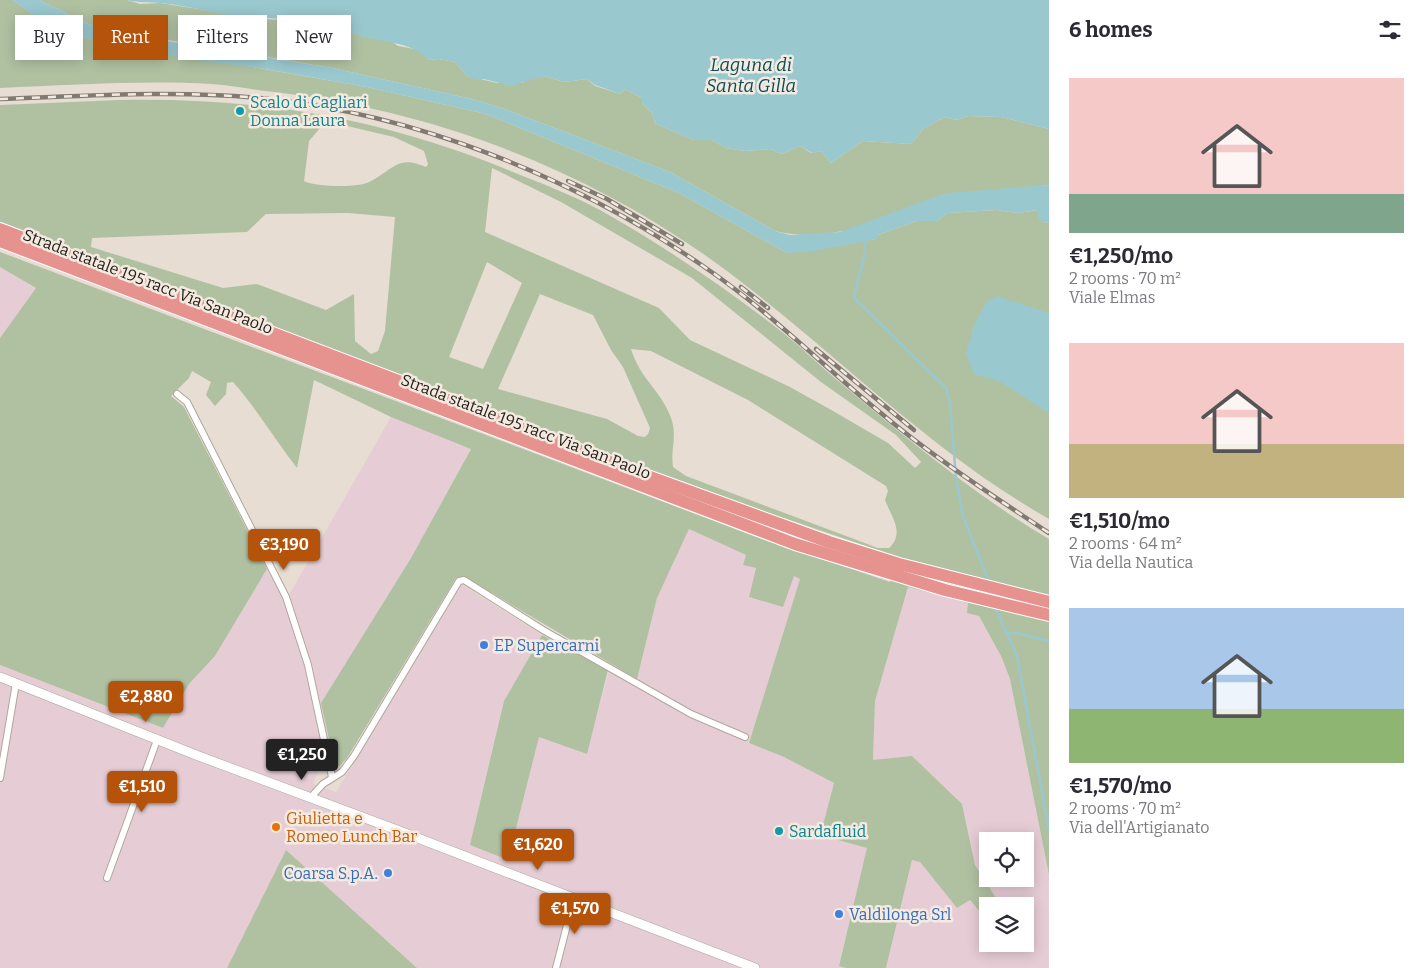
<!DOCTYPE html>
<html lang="en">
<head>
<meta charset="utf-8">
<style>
	body { margin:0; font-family:Bitter,serif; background:#f2f2f3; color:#2b2b33; height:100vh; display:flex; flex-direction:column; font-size:19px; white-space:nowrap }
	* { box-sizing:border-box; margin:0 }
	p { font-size:16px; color:#7c7c81 }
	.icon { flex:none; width:28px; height:28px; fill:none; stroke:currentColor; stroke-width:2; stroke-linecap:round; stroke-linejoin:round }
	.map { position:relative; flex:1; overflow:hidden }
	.drawer { display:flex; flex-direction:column; background:#fff; width:375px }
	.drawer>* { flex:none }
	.hud { position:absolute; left:15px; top:15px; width:475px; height:45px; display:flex; gap:10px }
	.controls { position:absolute; left:979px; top:832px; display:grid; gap:10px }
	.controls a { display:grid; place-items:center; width:55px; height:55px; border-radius:0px; background:#fff; box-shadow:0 2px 12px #0003; font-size:25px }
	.price { position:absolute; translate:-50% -42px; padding:0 11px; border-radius:5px; background:#b45309; color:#fff; font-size:16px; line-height:32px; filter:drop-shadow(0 1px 2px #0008) }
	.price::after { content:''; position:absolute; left:50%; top:30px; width:15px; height:11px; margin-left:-8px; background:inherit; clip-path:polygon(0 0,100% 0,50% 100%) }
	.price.on { background:#222; color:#fff }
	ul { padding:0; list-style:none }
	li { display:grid; align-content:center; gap:10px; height:265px; padding:0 20px }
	li span { display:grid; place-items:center; height:155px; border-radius:0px; color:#555 }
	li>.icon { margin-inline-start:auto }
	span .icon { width:90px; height:90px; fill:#fffc; stroke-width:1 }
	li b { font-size:21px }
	h2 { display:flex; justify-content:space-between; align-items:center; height:60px; padding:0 20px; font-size:21px }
	.tag { padding:0 18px; border-radius:0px; background:#fff; box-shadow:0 2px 12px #0003; font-size:18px; line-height:45px }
	.tag.on { background:#b45309; color:#fff }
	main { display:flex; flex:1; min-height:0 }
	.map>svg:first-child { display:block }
	.industrial { fill:#e6cdd5; fill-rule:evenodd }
	.green { fill:#b0c1a2; fill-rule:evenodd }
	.water { fill:#9ac8cf }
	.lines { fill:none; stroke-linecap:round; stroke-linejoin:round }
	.stream { stroke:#9ac8cf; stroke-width:2.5 }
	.street-casing { stroke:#b0a69c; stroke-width:8 }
	.secondary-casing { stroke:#b0a69c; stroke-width:10 }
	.highway-casing { stroke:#fff; stroke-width:14 }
	.street { stroke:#fff; stroke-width:6 }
	.secondary { stroke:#fff; stroke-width:9 }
	.highway { stroke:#e69390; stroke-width:12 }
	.rail-casing { stroke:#817a73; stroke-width:4.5 }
	.rail { stroke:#f4eadf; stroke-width:2.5; stroke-dasharray:8; stroke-linecap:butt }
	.culture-dot { fill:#0f9aa8; stroke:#f4eadf; stroke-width:2 }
	.shop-dot { fill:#3f7fe0; stroke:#f4eadf; stroke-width:2 }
	.food-dot { fill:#e8710a; stroke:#f4eadf; stroke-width:2 }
	.labels { text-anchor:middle; stroke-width:5; stroke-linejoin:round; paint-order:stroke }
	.culture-label { font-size:16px; fill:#0d838f; stroke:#f4eadf; text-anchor:start }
	.street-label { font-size:16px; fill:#211e1a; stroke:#f4eadf }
	.shop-label { font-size:16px; fill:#366cbe; stroke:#f4eadf; text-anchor:start }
	.food-label { font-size:16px; fill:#c56008; stroke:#f4eadf; text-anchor:start }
	.water-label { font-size:18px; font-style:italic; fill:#074d55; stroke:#f4eadf }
</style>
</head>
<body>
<main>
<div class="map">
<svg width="1049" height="968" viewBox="0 0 1049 968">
	<rect width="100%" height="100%" fill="#e7ddd2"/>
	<g class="industrial">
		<polygon points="0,267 36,288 0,338"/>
		<polygon points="391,417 471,448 411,558 321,703 330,744 313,784 336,792 461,584 542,635 504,701 497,734 508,860 539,736 586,754 611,664 637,679 657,598 689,529 746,555 756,568 749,597 795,576 800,579 749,743 784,757 834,783 824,821 813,833 868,847 839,965 846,968 415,968 286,850 227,968 0,968 0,665 163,728 189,684 215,656 267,569 285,602"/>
		<path d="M 908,587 L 968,603 L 979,616 L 1001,656 L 1010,679 L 1049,875 L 1049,968 L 886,968 L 912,860 L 920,862 L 957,908 L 970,900 L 987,920 L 988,944 L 1025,944 L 1025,906 L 1001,906 L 975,865 L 962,804 L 873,761 L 875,701 ZM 988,841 L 1025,841 L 1025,879 L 988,879 Z"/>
	</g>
	<g class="green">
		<path d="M 0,0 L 13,0 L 49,26 L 81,37 L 367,87 L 486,114 L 679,193 L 787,253 L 876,239 L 878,235 L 917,221 L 937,221 L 947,213 L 996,210 L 1018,213 L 1038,210 L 1044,223 L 1049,222 L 1049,519 C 931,452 835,352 727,271 C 592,170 432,109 265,91 C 248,89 230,85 212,84 C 142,80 70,85 0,88 Z"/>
		<path d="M 39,0 L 127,0 L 140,4 L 160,3 L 263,19 L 334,23 L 355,34 L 391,41 L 398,46 L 420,50 L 429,60 L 439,59 L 455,62 L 467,76 L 497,83 L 522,83 L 529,79 L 544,76 L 564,82 L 587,79 L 595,86 L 620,94 L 625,89 L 642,98 L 642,103 L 651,112 L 656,124 L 694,140 L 712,140 L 726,148 L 745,151 L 770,149 L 782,154 L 800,146 L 811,153 L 821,151 L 831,163 L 863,141 L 911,144 L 924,128 L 945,117 L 956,120 L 968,116 L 1001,117 L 1049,129 L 1049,185 C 999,190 951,204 903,216 C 861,227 818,242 775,231 L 670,172 L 505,109 L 472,99 L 332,68 L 97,28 Z"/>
		<path d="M 119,100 C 262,97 386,119 518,174 C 551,187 584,200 614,218 C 671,251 725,288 777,328 C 798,344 817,363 837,380 C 905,437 973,494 1049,539 L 1049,875 L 1010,679 L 1001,656 L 979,616 L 967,613 L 968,603 L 908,587 L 875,701 L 873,760 L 912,756 L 962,804 L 975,865 L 1001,906 L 988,906 L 987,920 L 970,900 L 957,908 L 920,862 L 912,860 L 886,968 L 846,968 L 839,966 L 867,848 L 813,833 L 824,821 L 834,783 L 784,757 L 749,743 L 800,579 L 794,576 L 783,607 L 749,597 L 756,568 L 743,565 L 746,555 L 689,529 L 657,598 L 637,679 L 468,579 L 463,577 L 456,578 L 347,758 L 339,767 L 330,744 L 321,703 L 411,558 L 471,449 L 391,417 L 314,380 L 297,468 C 275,440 257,409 233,382 L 227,383 L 226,394 L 215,406 L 206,395 L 211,382 L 192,371 L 189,378 L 171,396 L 184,407 L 267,569 L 215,656 L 189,684 L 163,728 L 0,665 L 0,338 L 36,288 L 0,267 L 0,252 L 754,536 L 890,582 L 901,558 L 682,483 L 477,404 L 472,400 L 321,346 L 0,222 L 0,105 ZM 347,126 L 394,137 L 424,151 L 428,164 L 426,167 C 398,154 393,170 369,182 C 358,188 315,187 304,181 L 309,141 L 321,127 ZM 492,168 L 561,202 L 692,278 L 821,382 L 896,435 L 921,462 L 915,468 L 888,443 L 833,411 L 790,387 L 690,340 L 659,308 L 485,232 ZM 348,213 L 395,217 L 385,331 L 378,351 L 371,354 L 355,341 L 354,294 L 326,310 L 257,284 L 223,288 L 91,247 L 92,238 L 247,232 L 266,214 ZM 487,262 L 522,283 L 483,369 L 449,357 ZM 540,294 L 593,315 L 611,350 L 623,367 L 650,428 L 648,434 L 645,437 L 638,436 L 607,419 L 498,389 ZM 631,349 L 651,351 L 748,400 L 886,486 L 888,491 L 885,500 C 892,518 905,533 889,548 L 878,548 L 686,476 L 673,467 C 670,447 679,435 669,413 C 658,388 640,378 631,349 Z"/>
		<polygon points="542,635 608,670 587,754 539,737 508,860 470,845 504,701"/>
		<polygon points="286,850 417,968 227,968"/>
	</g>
	<g class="water">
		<polygon points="13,0 39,0 97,28 130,35 332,68 472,99 505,109 670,172 775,231 790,235 840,232 946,193 1049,185 1049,222 1044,223 1039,219 1037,210 1018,213 996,210 947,213 937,221 917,221 878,235 877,239 813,251 787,253 679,193 486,114 367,87 259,68 188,59 81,37 49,27"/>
		<path d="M 127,0 L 1049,0 L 1049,129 L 1001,117 L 968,116 L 956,120 L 945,117 L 924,128 L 911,144 L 863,141 L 831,163 L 821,151 L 812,153 L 800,146 L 782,154 L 770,149 L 745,151 L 726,148 L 712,140 L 694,140 L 656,124 L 651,112 L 642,103 L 642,98 L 625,89 L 620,94 L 595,85 L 587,79 L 564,82 L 544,76 L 511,86 L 484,79 L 477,80 L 467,76 L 455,62 L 439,59 L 429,60 C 410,40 379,43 354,34 C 342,30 336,23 322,22 L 320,27 C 301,28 285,17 267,18 C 231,20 197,6 161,3 C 149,2 139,3 127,0 Z"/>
		<polygon points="997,296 1049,313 1049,413 999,381 974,374 966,354 973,328 985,304"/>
	</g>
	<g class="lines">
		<g class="stream">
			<polyline points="865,239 865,253 854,298 946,388 950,403 956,478 963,516 989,582"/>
			<polyline points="995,607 1017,656 1049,830"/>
			<polyline points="1006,633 1017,633 1049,641"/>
		</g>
		<g class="street-casing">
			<g id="street">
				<polyline points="177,394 187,402 286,597 308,665 332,777"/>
				<polyline points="0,778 16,683"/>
				<polyline points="311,797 323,784 342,772 354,756 459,581 464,580 543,630 691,714 745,737"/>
				<polyline points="107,878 157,740"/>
				<polyline points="556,968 574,898"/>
			</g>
		</g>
		<g class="secondary-casing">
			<polyline id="secondary" points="0,677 196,755 397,830 755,968"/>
		</g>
		<g class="highway-casing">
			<g id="highway">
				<polyline points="0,229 645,475 829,542 899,564 1049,602"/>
				<polyline points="0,241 795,544 945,590 1049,615"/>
			</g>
		</g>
		<use href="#street" class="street"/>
		<use href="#secondary" class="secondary"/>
		<use href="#highway" class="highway"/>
		<g class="rail-casing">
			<g id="rail">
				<path d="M 0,99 C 86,96 173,90 260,98 C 417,114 573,177 703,266 C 765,308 819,362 876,409 C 930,455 990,494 1049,533"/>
				<polyline points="568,181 607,199 682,244"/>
				<polyline points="741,287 768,308"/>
				<polyline points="816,349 914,430"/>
			</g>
		</g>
		<use href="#rail" class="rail"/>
	</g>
	<g class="culture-dot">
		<circle cx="240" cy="111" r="5"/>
		<circle cx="779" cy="831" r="5"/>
	</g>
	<g class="shop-dot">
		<circle cx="484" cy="645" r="5"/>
		<circle cx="388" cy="873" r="5"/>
		<circle cx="839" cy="914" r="5"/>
	</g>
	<circle class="food-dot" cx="276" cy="827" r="5"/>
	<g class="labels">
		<g class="culture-label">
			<text x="250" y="108">Scalo di Cagliari<tspan x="250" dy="18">Donna Laura</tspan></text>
			<text x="789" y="837">Sardafluid</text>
		</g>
		<g class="street-label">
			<text transform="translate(148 281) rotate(21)" y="6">Strada statale 195 racc Via San Paolo</text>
			<text transform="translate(526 426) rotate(21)" y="6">Strada statale 195 racc Via San Paolo</text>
		</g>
		<g class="shop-label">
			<text x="494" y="651">EP Supercarni</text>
			<text x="378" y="879" text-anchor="end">Coarsa S.p.A.</text>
			<text x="849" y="920">Valdilonga Srl</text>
		</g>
		<g class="food-label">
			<text x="286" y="824">Giulietta e<tspan x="286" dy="18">Romeo Lunch Bar</tspan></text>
		</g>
		<g class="water-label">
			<text x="751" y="71">Laguna di<tspan x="751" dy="21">Santa Gilla</tspan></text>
		</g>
	</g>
</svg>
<div class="controls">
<a><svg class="icon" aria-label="locate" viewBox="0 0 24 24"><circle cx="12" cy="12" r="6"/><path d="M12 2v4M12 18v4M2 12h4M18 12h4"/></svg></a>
<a><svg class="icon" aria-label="layers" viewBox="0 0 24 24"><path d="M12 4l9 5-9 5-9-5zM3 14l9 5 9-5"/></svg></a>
</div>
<b class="price" style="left:284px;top:571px">€3,190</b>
<b class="price" style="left:146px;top:723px">€2,880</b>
<b class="price on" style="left:302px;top:781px">€1,250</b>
<b class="price" style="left:142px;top:813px">€1,510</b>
<b class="price" style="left:538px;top:871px">€1,620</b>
<b class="price" style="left:575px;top:935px">€1,570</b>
<div class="hud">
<a class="tag">Buy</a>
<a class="tag on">Rent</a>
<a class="tag">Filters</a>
<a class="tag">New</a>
</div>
</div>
<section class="drawer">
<h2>6 homes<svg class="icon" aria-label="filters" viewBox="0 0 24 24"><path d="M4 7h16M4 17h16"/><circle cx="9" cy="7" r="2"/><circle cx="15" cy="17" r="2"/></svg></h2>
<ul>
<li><span style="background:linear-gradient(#f6c9c9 75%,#7fa58c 0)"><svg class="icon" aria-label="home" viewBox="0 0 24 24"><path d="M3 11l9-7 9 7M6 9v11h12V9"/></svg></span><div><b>€1,250/mo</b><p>2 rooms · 70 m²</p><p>Viale Elmas</p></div></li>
<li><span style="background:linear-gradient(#f6c9c9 65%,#c2b280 0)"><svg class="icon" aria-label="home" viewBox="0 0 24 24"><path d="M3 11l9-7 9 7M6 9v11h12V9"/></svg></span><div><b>€1,510/mo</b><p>2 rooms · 64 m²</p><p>Via della Nautica</p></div></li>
<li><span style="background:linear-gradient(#a9c7e8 65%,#8fb573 0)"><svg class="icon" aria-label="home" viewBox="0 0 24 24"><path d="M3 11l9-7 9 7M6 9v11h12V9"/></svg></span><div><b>€1,570/mo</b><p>2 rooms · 70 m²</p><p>Via dell'Artigianato</p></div></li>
</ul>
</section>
</main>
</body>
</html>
